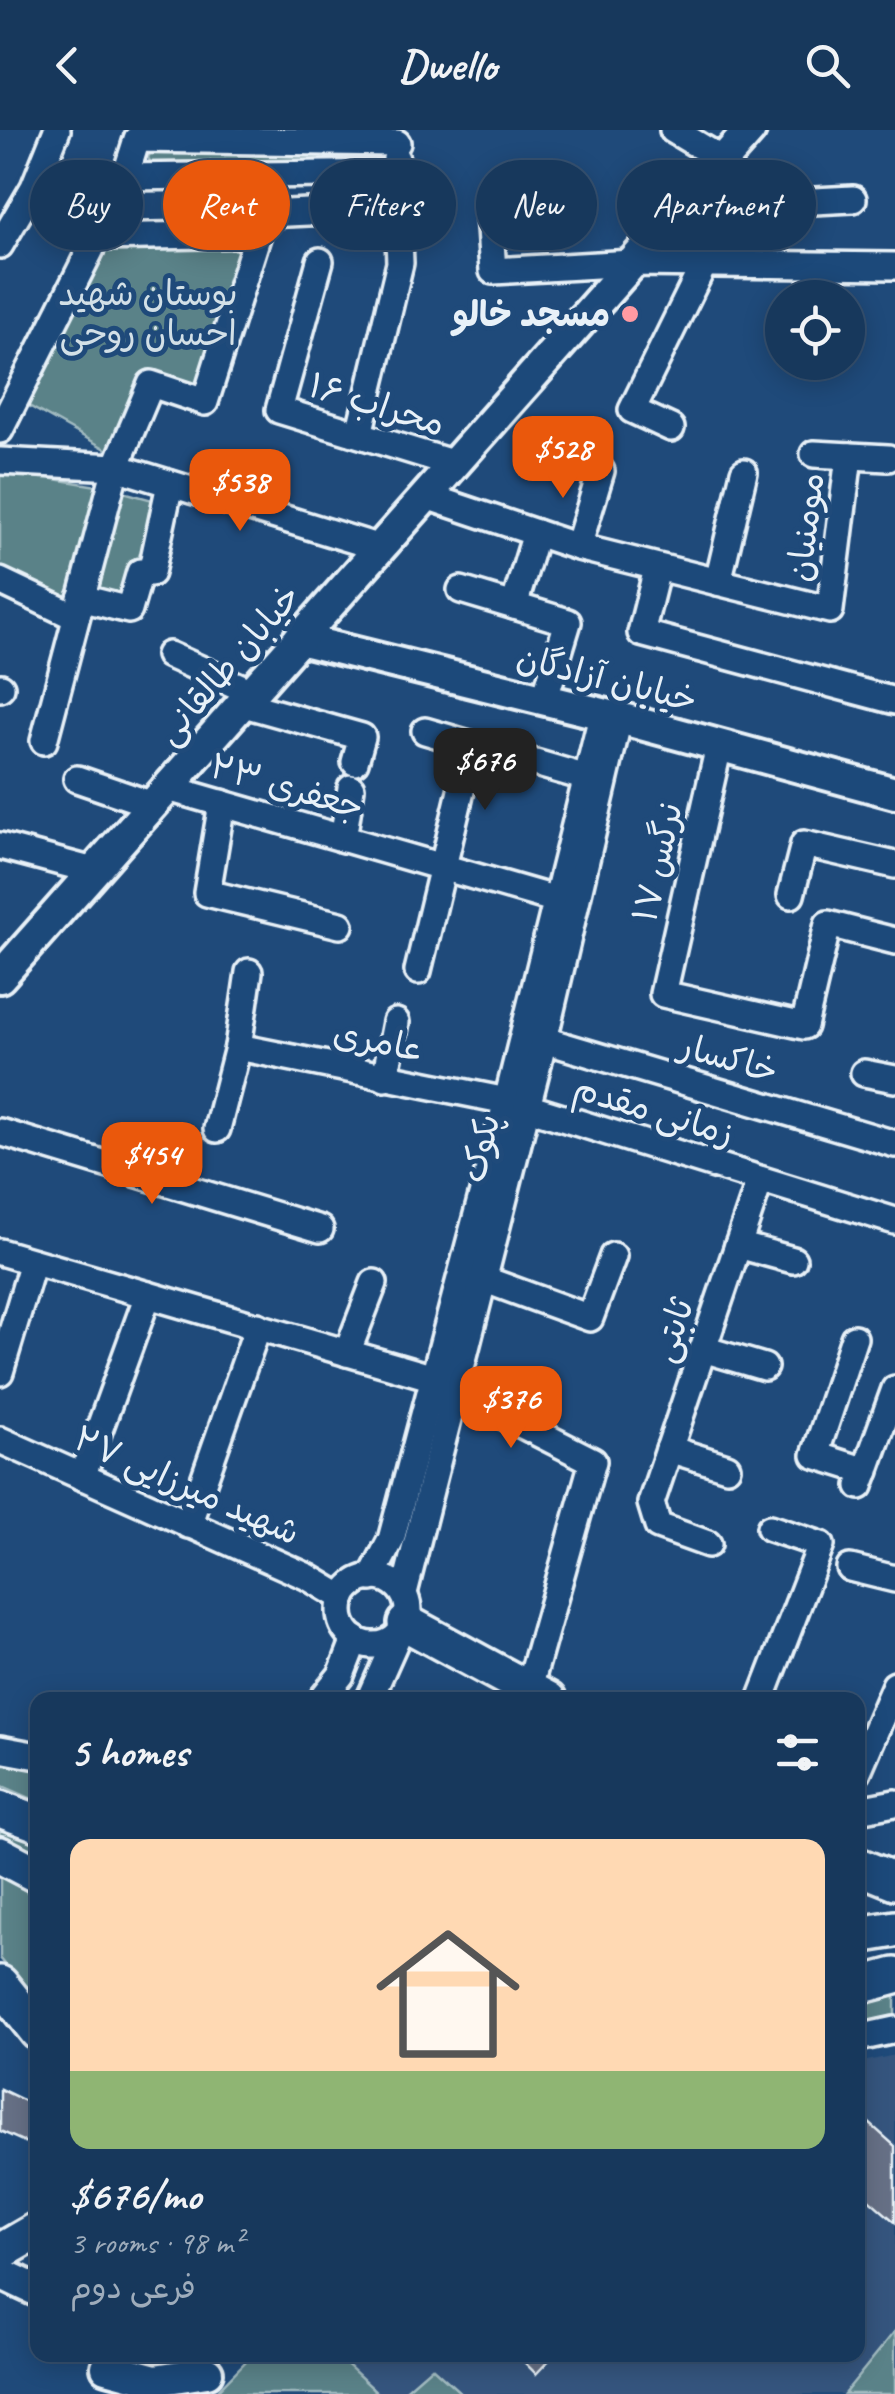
<!DOCTYPE html>
<html lang="en">
<head>
<meta charset="utf-8">
<style>
	body { margin:0; font-family:Caveat,"Playpen Sans Arabic",sans-serif; background:#203f62; color:#f1f3f6; height:100vh; display:flex; flex-direction:column; font-size:38px; white-space:nowrap }
	* { box-sizing:border-box; margin:0 }
	p { font-size:32px; color:#9eacbb }
	.icon { flex:none; width:55px; height:55px; fill:none; stroke:currentColor; stroke-width:2; stroke-linecap:round; stroke-linejoin:round }
	.map { position:relative; flex:1; overflow:hidden }
	.details { position:absolute; left:30px; top:1562px; width:835px; height:670px; display:flex; flex-direction:column; background:#17385c; border-radius:20px; box-shadow:0 5px 25px #0003,0 0 0 2px #365272 }
	.details>* { flex:none }
	.top-card { position:absolute; left:30px; top:30px; width:835px; height:90px; display:flex; gap:20px }
	.fabs { position:absolute; left:765px; top:150px; display:grid; gap:20px }
	.fabs a { display:grid; place-items:center; width:100px; height:100px; border-radius:50%; background:#17385c; box-shadow:0 5px 25px #0003,0 0 0 2px #365272; font-size:50px }
	.price { position:absolute; translate:-50% -85px; padding:0 22px; border-radius:20px; background:#ea580c; color:#fff; font-size:32px; line-height:65px; filter:drop-shadow(0 2px 5px #0008) }
	.price::after { content:''; position:absolute; left:50%; top:60px; width:30px; height:22px; margin-left:-15px; background:inherit; clip-path:polygon(0 0,100% 0,50% 100%) }
	.price.on { background:#222; color:#fff }
	ul { padding:0; list-style:none }
	li { display:grid; align-content:center; gap:20px; height:530px; padding:0 40px }
	li span { display:grid; place-items:center; height:310px; border-radius:20px; color:#555 }
	li>.icon { margin-inline-start:auto }
	span .icon { width:180px; height:180px; fill:#fffc; stroke-width:1 }
	li b { font-size:42px }
	h2 { display:flex; justify-content:space-between; align-items:center; height:120px; padding:0 40px; font-size:42px }
	.tag { padding:0 35px; border-radius:45px; background:#17385c; box-shadow:0 5px 25px #0003,0 0 0 2px #365272; font-size:35px; line-height:90px }
	.tag.on { background:#ea580c; color:#fff }
	header { display:flex; justify-content:space-between; align-items:center; height:130px; padding:0 40px; background:#17385c; font-size:45px; font-weight:600 }
	.map>svg:first-child { display:block }
	.built { fill:#34557e }
	.green { fill:#5a8288; stroke:#a1bac0; stroke-width:2.5 }
	.building { fill:#667086; stroke:#e8f1f8; stroke-width:2.5 }
	.lines { fill:none; stroke-linecap:round; stroke-linejoin:round }
	.minor-casing { stroke:#e8f1f8; stroke-width:32 }
	.major-casing { stroke:#e8f1f8; stroke-width:38 }
	.highway-casing { stroke:#e8f1f8; stroke-width:42 }
	.minor { stroke:#1f4a7a; stroke-width:25 }
	.major { stroke:#1f4a7a; stroke-width:30 }
	.highway { stroke:#1f4a7a; stroke-width:35 }
	.poi-dot { fill:#ff9aa2; stroke:#1f4a7a; stroke-width:4 }
	.labels { text-anchor:middle; stroke-width:10; stroke-linejoin:round; paint-order:stroke }
	.park-label { font-size:35px; fill:#d3e0e7; stroke:#1f4a7a }
	.poi-label { font-size:35px; font-weight:bold; fill:#e8f1f8; stroke:#1f4a7a; text-anchor:end }
	.street-label { font-size:35px; fill:#e8f1f8; stroke:#1f4a7a }
</style>
</head>
<body>
<header><svg class="icon" aria-label="back" viewBox="0 0 24 24"><path d="M15 5l-7 7 7 7"/></svg>Dwello<svg class="icon" aria-label="search" viewBox="0 0 24 24"><circle cx="10" cy="10" r="6"/><path d="M15 15l6 6"/></svg></header>
<div class="map">
<svg width="895" height="2264" viewBox="0 0 895 2264">
	<rect width="100%" height="100%" fill="#1f4a7a"/>
	<filter id="ink" filterUnits="userSpaceOnUse"><feTurbulence type="fractalNoise" baseFrequency=".01" numOctaves="2"/><feDisplacementMap in="SourceGraphic" scale="20" xChannelSelector="R" yChannelSelector="G"/><feConvolveMatrix kernelMatrix="1 2 1 2 8 2 1 2 1" color-interpolation-filters="sRGB"/></filter>
	<g filter="url(#ink)">
		<polygon class="built" points="895,1925 895,2264 214,2264 252,2225 858,2225 858,1933"/>
		<g class="green">
			<polygon points="151,21 376,25 374,32 153,36 148,28"/>
			<polygon points="241,117 199,257 146,248 115,324 20,271 100,118"/>
			<polygon points="0,340 103,357 70,471 0,440"/>
			<polygon points="116,360 160,372 127,474 92,464"/>
			<polygon points="0,1630 37,1636 37,1671 0,1655"/>
			<polygon points="0,1695 37,1708 37,1733 0,1713"/>
			<polygon points="0,1737 37,1760 37,1873 0,1828"/>
			<polygon points="895,1858 895,1895 858,1902 858,1865"/>
			<polygon points="895,2201 895,2264 844,2264"/>
			<polygon points="139,2225 205,2225 180,2238 145,2235"/>
			<polygon points="252,2225 337,2225 379,2264 214,2264"/>
			<polygon points="432,2237 462,2264 401,2264"/>
		</g>
		<g class="building">
			<polygon points="0,1959 38,1977 38,2018 0,2001"/>
			<polygon points="858,1983 895,2016 895,2092 858,2060"/>
			<polygon points="517,2225 554,2225 536,2244"/>
		</g>
		<g class="lines">
			<g class="minor-casing">
				<g id="minor">
					<polyline points="673,0 723,30"/>
					<polyline points="396,43 125,47 137,9 397,13"/>
					<polyline points="488,70 493,141 632,133 895,136"/>
					<polyline points="680,78 853,69"/>
					<polyline points="266,84 330,81"/>
					<polyline points="0,115 34,57 57,0"/>
					<polyline points="320,131 279,280 455,334"/>
					<polyline points="671,298 632,280 704,134"/>
					<polyline points="0,300 97,107 258,104 205,272 151,254 116,337 44,611"/>
					<polyline points="359,304 400,133 396,29"/>
					<polyline points="814,324 888,328"/>
					<polyline points="0,331 116,337 380,418"/>
					<polyline points="426,366 578,417 830,480 849,326"/>
					<polyline points="578,417 601,341"/>
					<polyline points="657,439 641,503 895,571"/>
					<polyline points="0,451 76,487"/>
					<polyline points="718,452 744,342"/>
					<polyline points="461,460 568,492 544,571"/>
					<polyline points="81,468 129,480 140,442 151,443 170,354"/>
					<polyline points="514,476 536,403"/>
					<polyline points="169,525 254,563"/>
					<polyline points="0,558 1,557"/>
					<polyline points="244,574 362,607 355,632"/>
					<polyline points="425,601 587,648"/>
					<polyline points="719,616 663,864 804,896 828,794 895,811"/>
					<polyline points="77,649 153,675"/>
					<polyline points="168,658 557,770"/>
					<polyline points="222,673 207,763 340,795"/>
					<polyline points="343,709 351,658"/>
					<polyline points="0,716 94,741"/>
					<polyline points="791,765 804,714 895,735"/>
					<polyline points="418,841 472,615"/>
					<polyline points="544,910 895,1014"/>
					<polyline points="238,917 507,971"/>
					<polyline points="864,943 895,949"/>
					<polyline points="385,948 396,892"/>
					<polyline points="527,977 895,1091"/>
					<polyline points="217,999 238,917 249,842"/>
					<polyline points="0,1002 320,1099"/>
					<polyline points="738,1115 793,1130"/>
					<polyline points="0,1122 434,1248"/>
					<polyline points="483,1149 590,1188 613,1126"/>
					<polyline points="854,1208 815,1325 866,1341"/>
					<polyline points="703,1219 764,1237"/>
					<polyline points="347,1223 374,1153"/>
					<polyline points="0,1242 33,1132"/>
					<polyline points="455,1261 593,1331 529,1558"/>
					<polyline points="0,1310 308,1447 343,1468"/>
					<polyline points="669,1319 727,1337"/>
					<polyline points="82,1347 148,1165"/>
					<polyline points="860,1356 895,1259"/>
					<polyline points="188,1395 258,1196"/>
					<polyline points="708,1414 658,1396 651,1373 760,1050"/>
					<polyline points="850,1438 895,1449"/>
					<circle cx="374" cy="1481" r="34"/>
					<polyline points="371,1448 391,1410 507,971 600,594"/>
					<polyline points="404,1463 544,910 619,588"/>
					<polyline points="321,1570 341,1545 355,1509"/>
					<polyline points="369,1570 398,1505"/>
					<polyline points="761,1570 821,1415 770,1398"/>
					<polyline points="0,1619 38,1626"/>
					<polyline points="858,1641 895,1555"/>
					<polyline points="858,1680 895,1673"/>
					<polyline points="858,1908 895,1900"/>
				</g>
			</g>
			<g class="major-casing">
				<g id="major">
					<polyline points="299,509 619,588 895,663"/>
					<polyline points="0,847 750,0"/>
					<polyline points="0,2143 38,2161"/>
					<polyline points="107,2237 155,2250 207,2242"/>
				</g>
			</g>
			<g class="highway-casing">
				<g id="highway">
					<polyline points="406,1493 548,1570"/>
					<polyline points="0,1679 38,1693"/>
					<polyline points="0,1725 38,1745"/>
					<polyline points="858,1736 895,1751"/>
					<polyline points="858,1805 895,1799"/>
					<polyline points="0,1854 38,1902"/>
					<polyline points="858,1856 895,1846"/>
					<polyline points="0,2122 38,2100"/>
				</g>
			</g>
			<use href="#minor" class="minor"/>
			<use href="#major" class="major"/>
			<use href="#highway" class="highway"/>
		</g>
	</g>
	<circle class="poi-dot" cx="630" cy="184" r="10"/>
	<g class="labels">
		<g class="park-label">
			<text x="148" y="175">بوستان شهید<tspan x="148" dy="40">احسان روحی</tspan></text>
		</g>
		<g class="poi-label">
			<text x="610" y="196">مسجد خالو</text>
		</g>
		<g class="street-label">
			<text transform="translate(377 274) rotate(17)" y="12">محراب ۱۶</text>
			<text transform="translate(805 397) rotate(-83)" y="12">مومنیان</text>
			<text transform="translate(228 534) rotate(-49)" y="12">خیابان طالقانی</text>
			<text transform="translate(607 548) rotate(14)" y="12">خیابان آزادگان</text>
			<text transform="translate(287 656) rotate(16)" y="12">جعفری ۲۳</text>
			<text transform="translate(657 732) rotate(-77)" y="12">نرگس ۱۷</text>
			<text transform="translate(379 911) rotate(11)" y="12">عامری</text>
			<text transform="translate(729 928) rotate(16)" y="12">خاکسار</text>
			<text transform="translate(654 980) rotate(17)" y="12">زمانی مقدم</text>
			<text transform="translate(480 1018) rotate(-76)" y="12">پکوک</text>
			<text transform="translate(672 1200) rotate(-71)" y="12">ثابتی</text>
			<text transform="translate(187 1355) rotate(24)" y="12">شهید میرزایی ۲۷</text>
		</g>
	</g>
</svg>
<div class="fabs">
<a><svg class="icon" aria-label="locate" viewBox="0 0 24 24"><circle cx="12" cy="12" r="6"/><path d="M12 2v4M12 18v4M2 12h4M18 12h4"/></svg></a>
</div>
<b class="price" style="left:563px;top:371px">$528</b>
<b class="price" style="left:240px;top:404px">$538</b>
<b class="price on" style="left:485px;top:683px">$676</b>
<b class="price" style="left:152px;top:1077px">$454</b>
<b class="price" style="left:511px;top:1321px">$376</b>
<div class="top-card">
<a class="tag">Buy</a>
<a class="tag on">Rent</a>
<a class="tag">Filters</a>
<a class="tag">New</a>
<a class="tag">Apartment</a>
</div>
<section class="details">
<h2>5 homes<svg class="icon" aria-label="filters" viewBox="0 0 24 24"><path d="M4 7h16M4 17h16"/><circle cx="9" cy="7" r="2"/><circle cx="15" cy="17" r="2"/></svg></h2>
<ul>
<li><span style="background:linear-gradient(#ffd9b3 75%,#8fb573 0)"><svg class="icon" aria-label="home" viewBox="0 0 24 24"><path d="M3 11l9-7 9 7M6 9v11h12V9"/></svg></span><div><b>$676/mo</b><p>3 rooms · 98 m²</p><p>فرعی دوم</p></div></li>
</ul>
</section>
</div>
</body>
</html>
